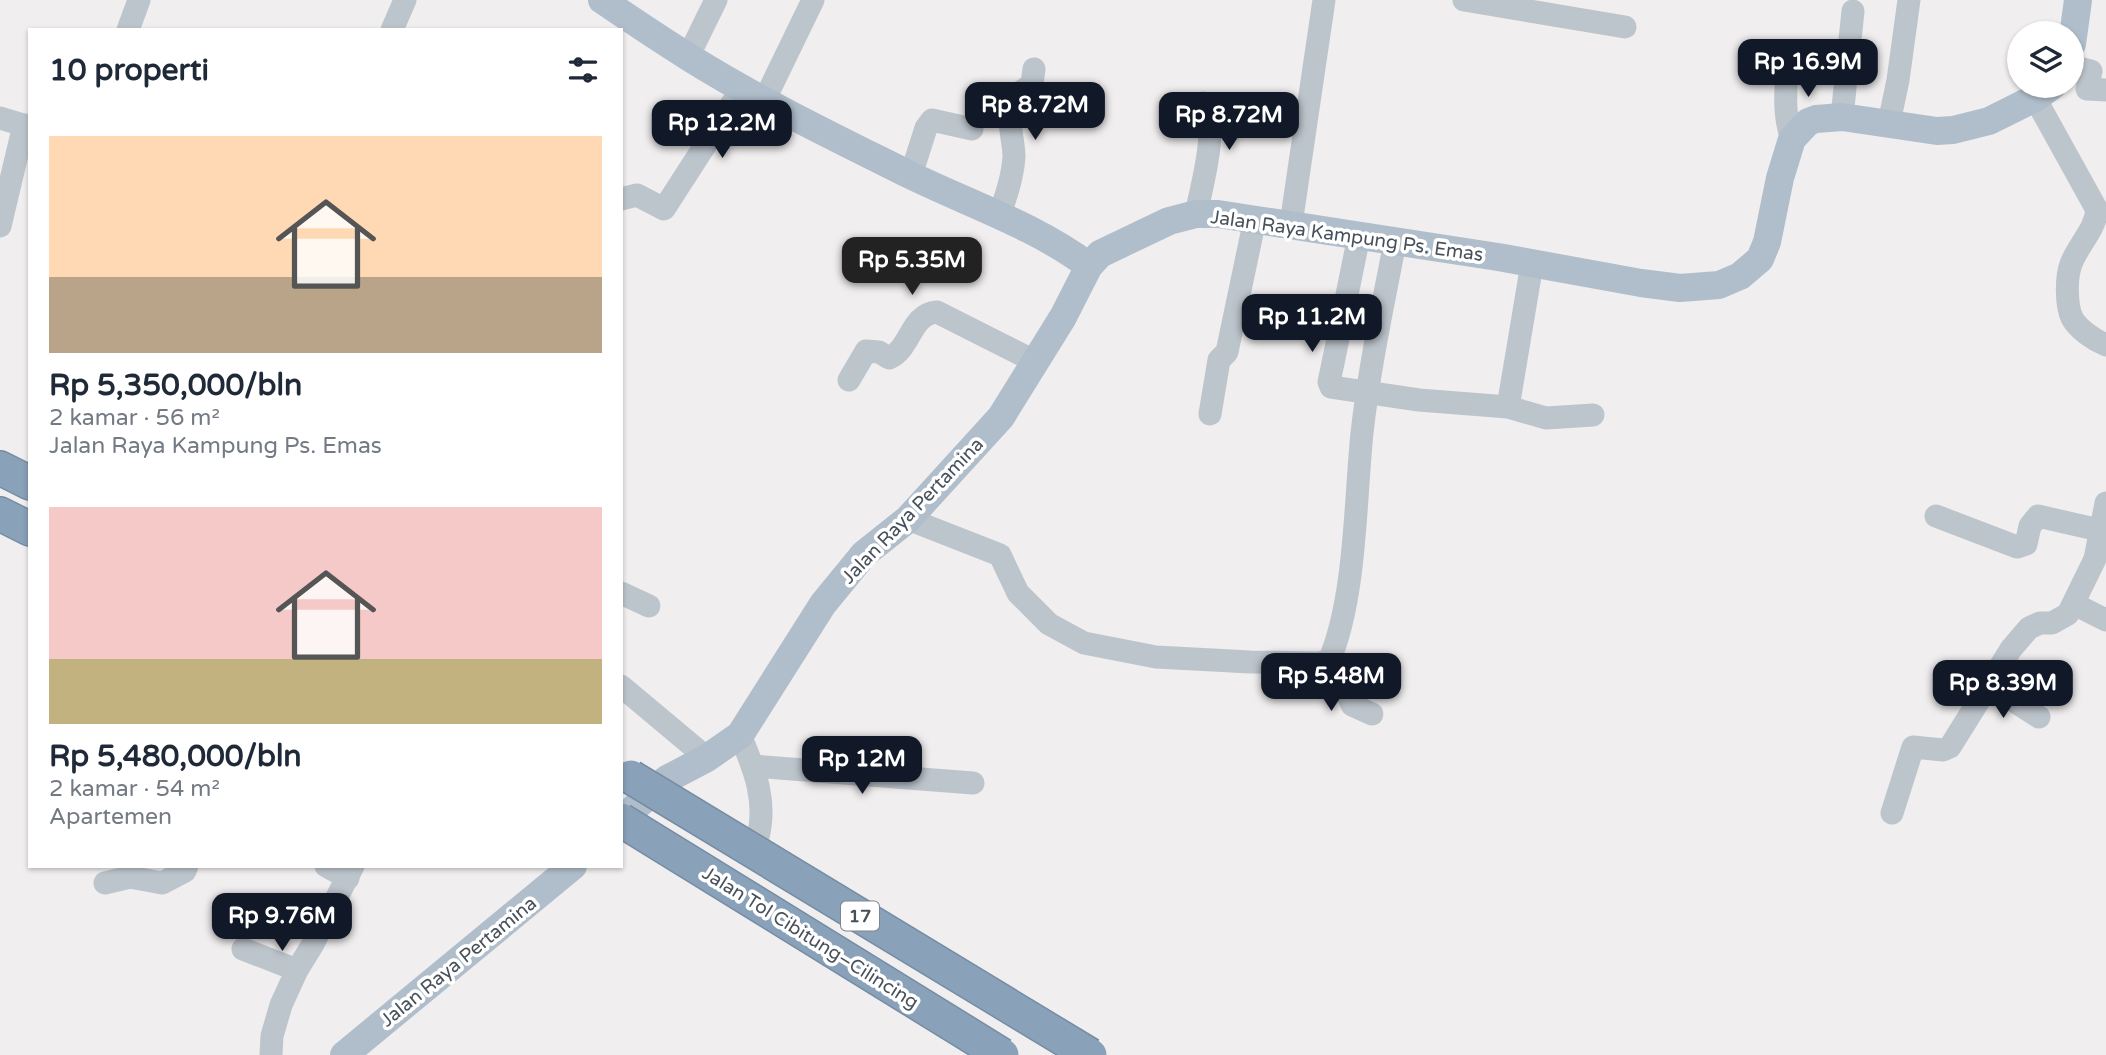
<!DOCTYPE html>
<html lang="id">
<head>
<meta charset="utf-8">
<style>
	body { margin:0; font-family:"Varela Round",sans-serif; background:#f2f2f3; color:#1f2937; height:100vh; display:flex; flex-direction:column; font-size:26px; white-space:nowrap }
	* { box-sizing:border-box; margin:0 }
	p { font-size:23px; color:#747a83 }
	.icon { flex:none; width:38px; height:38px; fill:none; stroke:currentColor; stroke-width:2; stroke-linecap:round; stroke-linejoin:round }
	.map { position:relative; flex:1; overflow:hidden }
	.sheet { position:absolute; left:28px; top:28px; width:595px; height:840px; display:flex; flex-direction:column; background:#fff; border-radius:0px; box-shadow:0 2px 5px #0004 }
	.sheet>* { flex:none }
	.buttons { position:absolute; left:2007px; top:21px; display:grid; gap:14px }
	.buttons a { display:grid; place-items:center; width:77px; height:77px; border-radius:50%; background:#fff; box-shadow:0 2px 5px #0004; font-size:35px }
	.price { position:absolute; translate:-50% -60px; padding:0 16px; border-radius:14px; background:#111827; color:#fff; font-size:23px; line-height:46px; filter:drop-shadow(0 2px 4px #0008) }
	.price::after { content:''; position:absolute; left:50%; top:42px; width:21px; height:16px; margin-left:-10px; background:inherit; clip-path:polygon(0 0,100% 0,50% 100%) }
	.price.selected { background:#222; color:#fff }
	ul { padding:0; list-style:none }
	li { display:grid; align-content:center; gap:14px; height:371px; padding:0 21px }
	li span { display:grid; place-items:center; height:217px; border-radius:0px; color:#555 }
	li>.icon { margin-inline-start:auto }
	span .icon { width:126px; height:126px; fill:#fffc; stroke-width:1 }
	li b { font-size:30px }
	h2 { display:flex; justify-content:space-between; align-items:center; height:84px; padding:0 21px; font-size:30px }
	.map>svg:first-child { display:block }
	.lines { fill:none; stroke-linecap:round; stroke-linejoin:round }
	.highway-casing { stroke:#758ca5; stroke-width:36 }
	.minor { stroke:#bdc5cc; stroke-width:23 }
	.major { stroke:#b0becb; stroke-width:28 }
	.highway { stroke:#89a1b9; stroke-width:33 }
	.highway-bridge-casing { stroke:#758ca5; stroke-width:36; stroke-linecap:butt }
	.highway-bridge { stroke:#89a1b9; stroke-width:33 }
	.labels { text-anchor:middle; stroke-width:7; stroke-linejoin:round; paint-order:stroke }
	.shield { fill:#fff; stroke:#7f858c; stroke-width:2 }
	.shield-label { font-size:18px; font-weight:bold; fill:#48515a }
	.street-label { font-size:19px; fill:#48515a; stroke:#fff }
</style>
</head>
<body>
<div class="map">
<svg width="2106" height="1055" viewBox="0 0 2106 1055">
	<rect width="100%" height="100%" fill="#f0eeee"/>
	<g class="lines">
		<g class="highway-casing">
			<g id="highway">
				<polyline points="0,468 30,483"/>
				<polyline points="0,514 30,529"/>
			</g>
		</g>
		<g class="minor">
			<polyline points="1464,0 1625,27"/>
			<polyline points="128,30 139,0"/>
			<polyline points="392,30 405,0"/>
			<polyline points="688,57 716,0"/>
			<path d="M 1787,64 C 1786,90 1783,115 1792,139"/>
			<polyline points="2072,66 2091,71 2087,89 2106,90"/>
			<path d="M 2035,98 L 2097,210 C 2095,230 2078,245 2071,264 C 2066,277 2066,305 2072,318 C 2078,329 2094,340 2106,345"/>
			<polyline points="765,99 813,0"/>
			<polyline points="1842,117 1853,11"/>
			<polyline points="0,118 30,127"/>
			<polyline points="1889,123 1898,80 1909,0"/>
			<polyline points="911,175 926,128 932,120 972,129"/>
			<polyline points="621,199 637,195 664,209 742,88"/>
			<path d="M 1000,214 C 1006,196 1013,176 1014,156 C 1014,138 1002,108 1019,93 C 1023,90 1028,88 1032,84 L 1034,69"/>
			<path d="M 1196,214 C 1201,189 1220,123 1203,103"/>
			<polyline points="1291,224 1324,0"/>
			<polyline points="0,226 24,125"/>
			<polyline points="1359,236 1333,363 1329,382 1331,387 1419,400 1508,407 1546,418 1593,415"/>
			<path d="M 849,380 L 866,351 L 879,352 L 889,358 C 911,349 910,314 937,312 L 1036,362"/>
			<polyline points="1508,407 1532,264"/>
			<polyline points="1210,414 1219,360 1227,352 1255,219"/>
			<polyline points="1936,516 2017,547 2026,544 2030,526 2038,516 2099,530"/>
			<path d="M 908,519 L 1000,555 L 1018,593 L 1049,624 L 1084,643 L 1156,657 L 1250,662 L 1317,663 L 1329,661 C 1356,598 1355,501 1362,433 C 1369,369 1383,305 1395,242"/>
			<polyline points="621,593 649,606"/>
			<polyline points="2074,604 2106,620"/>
			<polyline points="1329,661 1348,681 1349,698 1352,705 1372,714"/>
			<polyline points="1989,685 2039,717"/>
			<polyline points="621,686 707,758"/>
			<path d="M 740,735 C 755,770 768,803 757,841"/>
			<polyline points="753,766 973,783"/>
			<polyline points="1892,813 1913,747 1943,750 1950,747 2011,649 2029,628 2040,623 2052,623 2068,614 2095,559 2106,503"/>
			<polyline points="326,866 348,878"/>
			<polyline points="105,883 130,877 162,883 185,871 187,866"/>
			<polyline points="243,949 297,970"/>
			<polyline points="271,1055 272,1036 281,1005 297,970 313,944 353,866"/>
		</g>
		<g class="major">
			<path d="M 602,0 C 630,19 658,38 687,56 C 757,100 834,137 908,174 C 969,204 1034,225 1089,266"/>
			<polyline points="2072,44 2078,0"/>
			<polyline points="621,820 667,779 707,758 740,735 823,604 864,554 908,519 1001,417 1063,317 1089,266 1100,254 1169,221 1196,214 1218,214 1498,257 1641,283 1680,288 1719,285 1740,276 1760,259 1767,242 1780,178 1792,139 1808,122 1816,119 1842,117 1937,131 1953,130 1989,121 2035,98 2052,86"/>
			<polyline points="344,1055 573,866"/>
		</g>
		<use href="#highway" class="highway"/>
		<g class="highway-bridge-casing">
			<g id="highway-bridge">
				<polyline points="631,777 1090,1055"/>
				<polyline points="621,820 1002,1055"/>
			</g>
		</g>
		<use href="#highway-bridge" class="highway-bridge"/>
	</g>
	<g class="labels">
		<rect class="shield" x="841" y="901.5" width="38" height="29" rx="5"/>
		<g class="shield-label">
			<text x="860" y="922">17</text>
		</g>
		<g class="street-label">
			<text transform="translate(1347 235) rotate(8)" y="7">Jalan Raya Kampung Ps. Emas</text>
			<text transform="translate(912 510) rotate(-46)" y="7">Jalan Raya Pertamina</text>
			<text transform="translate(811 937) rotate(32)" y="7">Jalan Tol Cibitung–Cilincing</text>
			<text transform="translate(458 961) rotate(-39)" y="7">Jalan Raya Pertamina</text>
		</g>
	</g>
</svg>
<div class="buttons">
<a><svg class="icon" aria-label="layers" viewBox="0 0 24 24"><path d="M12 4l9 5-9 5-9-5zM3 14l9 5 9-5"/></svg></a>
</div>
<b class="price" style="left:1808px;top:99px">Rp 16.9M</b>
<b class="price" style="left:1035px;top:142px">Rp 8.72M</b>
<b class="price" style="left:1229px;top:152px">Rp 8.72M</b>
<b class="price" style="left:722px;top:160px">Rp 12.2M</b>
<b class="price selected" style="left:912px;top:297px">Rp 5.35M</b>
<b class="price" style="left:1312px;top:354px">Rp 11.2M</b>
<b class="price" style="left:1331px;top:713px">Rp 5.48M</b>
<b class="price" style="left:2003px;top:720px">Rp 8.39M</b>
<b class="price" style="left:862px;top:796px">Rp 12M</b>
<b class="price" style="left:282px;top:953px">Rp 9.76M</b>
<section class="sheet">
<h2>10 properti<svg class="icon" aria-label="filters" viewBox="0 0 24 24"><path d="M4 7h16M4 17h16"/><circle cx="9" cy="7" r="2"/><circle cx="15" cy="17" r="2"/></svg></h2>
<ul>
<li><span style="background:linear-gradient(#ffd9b3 65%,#b9a48a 0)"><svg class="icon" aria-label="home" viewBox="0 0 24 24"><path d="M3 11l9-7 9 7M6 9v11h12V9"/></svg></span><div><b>Rp 5,350,000/bln</b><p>2 kamar · 56 m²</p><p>Jalan Raya Kampung Ps. Emas</p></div></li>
<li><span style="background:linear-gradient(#f6c9c9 70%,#c2b280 0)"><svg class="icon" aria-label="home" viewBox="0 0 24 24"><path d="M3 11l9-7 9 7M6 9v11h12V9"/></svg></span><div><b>Rp 5,480,000/bln</b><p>2 kamar · 54 m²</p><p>Apartemen</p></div></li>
</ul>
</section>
</div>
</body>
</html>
